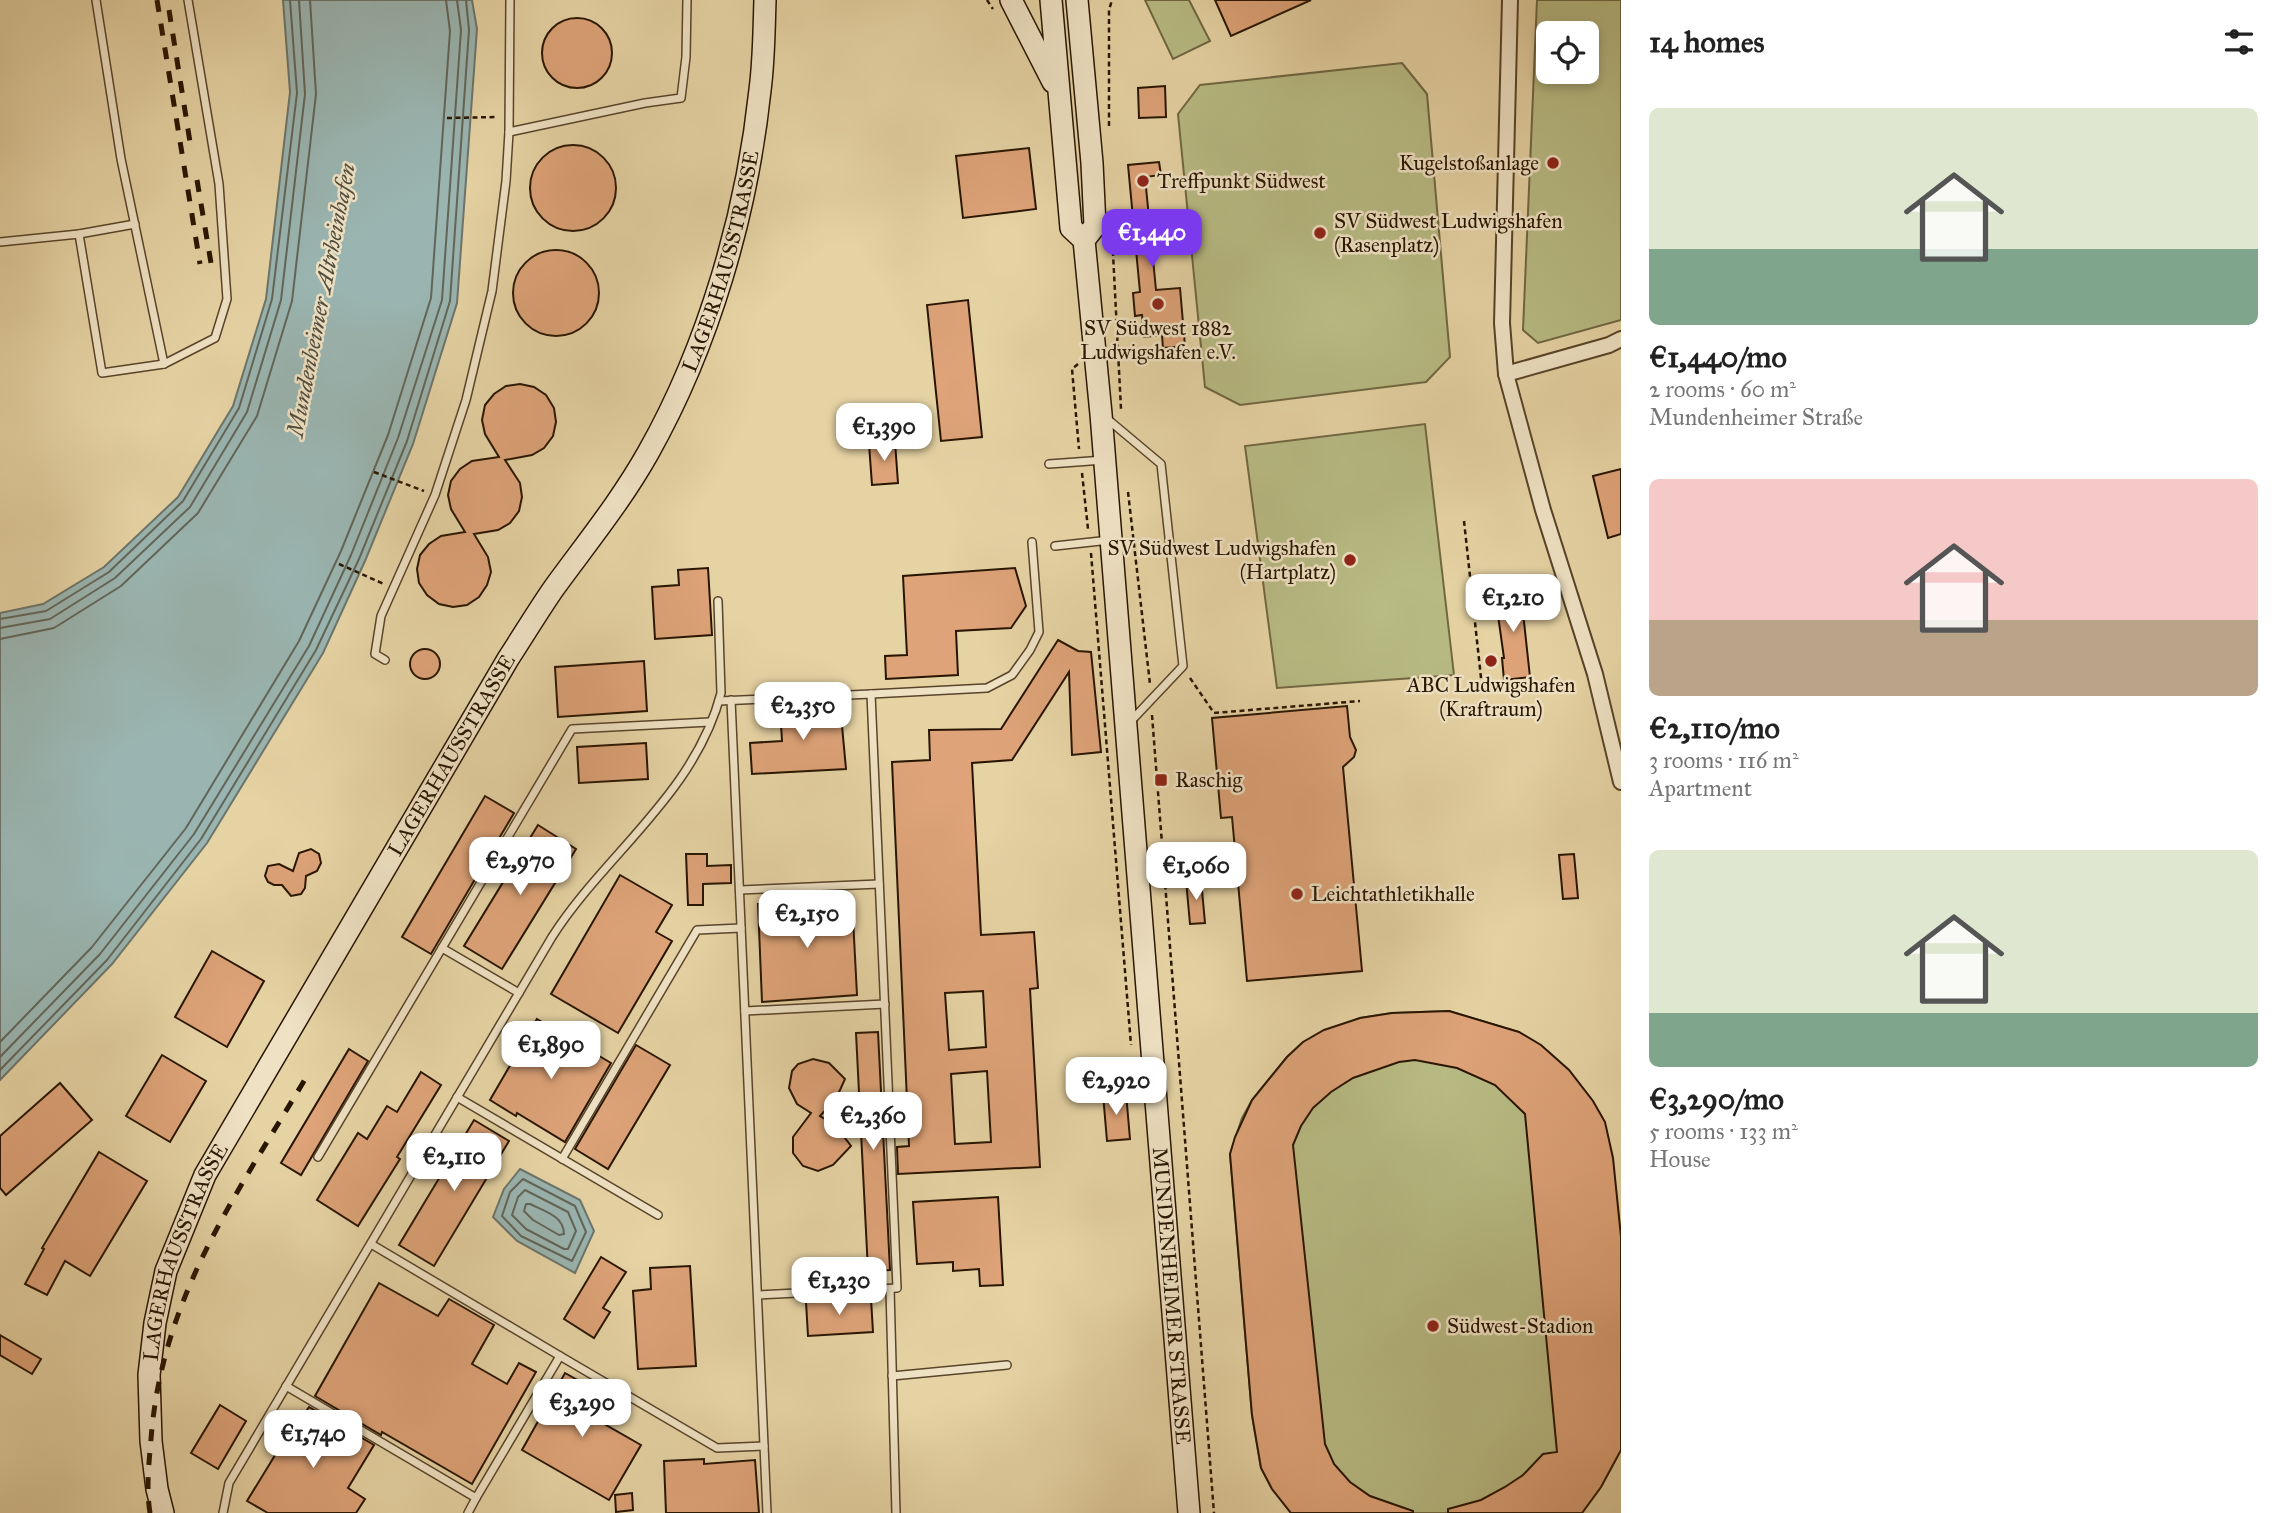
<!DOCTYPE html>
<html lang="en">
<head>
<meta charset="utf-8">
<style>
	body { margin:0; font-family:"IM FELL Great Primer",serif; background:#f2f2f2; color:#222; height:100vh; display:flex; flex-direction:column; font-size:26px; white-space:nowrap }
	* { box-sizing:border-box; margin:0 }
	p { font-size:23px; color:#767676 }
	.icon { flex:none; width:38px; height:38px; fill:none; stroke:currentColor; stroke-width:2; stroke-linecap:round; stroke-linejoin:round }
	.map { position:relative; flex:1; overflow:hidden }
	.drawer { display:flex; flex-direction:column; background:#fff; width:665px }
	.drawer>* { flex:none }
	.buttons { position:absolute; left:1536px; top:21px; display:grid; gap:14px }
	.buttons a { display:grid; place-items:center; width:63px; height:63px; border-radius:10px; background:#fff; box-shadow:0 4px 10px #0003; font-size:35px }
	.price { position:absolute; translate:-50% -60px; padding:0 16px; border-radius:14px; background:#fff; color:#222; font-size:23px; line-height:46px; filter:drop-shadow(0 2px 4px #0008) }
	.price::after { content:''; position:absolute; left:50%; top:42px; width:21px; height:16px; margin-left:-10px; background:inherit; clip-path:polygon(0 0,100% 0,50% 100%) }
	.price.active { background:#7c3aed; color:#fff }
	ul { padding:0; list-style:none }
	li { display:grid; align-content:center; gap:14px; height:371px; padding:0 28px }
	li span { display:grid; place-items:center; height:217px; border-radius:10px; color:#555 }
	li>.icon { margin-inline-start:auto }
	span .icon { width:126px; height:126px; fill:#fffc; stroke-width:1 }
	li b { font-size:30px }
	h2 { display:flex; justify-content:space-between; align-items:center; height:84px; padding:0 28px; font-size:30px }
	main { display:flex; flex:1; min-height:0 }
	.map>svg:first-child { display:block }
	.green { fill:#b8bb84; stroke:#706842; stroke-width:2; fill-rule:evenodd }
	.water { fill:#9ab5b1; stroke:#6c756b; stroke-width:2 }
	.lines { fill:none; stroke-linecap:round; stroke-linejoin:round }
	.shore { stroke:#616559; stroke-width:2 }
	.building { fill:#dea378; stroke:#281501; stroke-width:2; fill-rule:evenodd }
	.lane-casing { stroke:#58442a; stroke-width:10 }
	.street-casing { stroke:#58442a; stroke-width:18 }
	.secondary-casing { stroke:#281501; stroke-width:24 }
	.path { stroke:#281501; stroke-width:2.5; stroke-dasharray:5 3.5; stroke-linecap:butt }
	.lane { stroke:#efe2c4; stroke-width:7 }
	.street { stroke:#efe2c4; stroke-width:14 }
	.secondary { stroke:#efe2c4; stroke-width:21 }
	.rail { stroke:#281501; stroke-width:5; stroke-dasharray:12 12; stroke-linecap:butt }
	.poi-dot { fill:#8f2418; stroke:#efe2c4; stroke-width:2.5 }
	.labels { text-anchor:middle; stroke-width:5; stroke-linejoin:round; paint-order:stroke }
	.poi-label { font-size:21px; fill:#281501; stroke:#efe2c4; text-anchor:start }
	.street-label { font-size:21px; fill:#281501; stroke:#efe2c4 }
	.water-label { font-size:23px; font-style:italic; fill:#504d3f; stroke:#efe2c4 }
</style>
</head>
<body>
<main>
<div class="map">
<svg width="1621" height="1513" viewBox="0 0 1621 1513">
	<rect width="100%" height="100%" fill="#e6d3a4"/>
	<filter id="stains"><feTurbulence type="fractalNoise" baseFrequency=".00286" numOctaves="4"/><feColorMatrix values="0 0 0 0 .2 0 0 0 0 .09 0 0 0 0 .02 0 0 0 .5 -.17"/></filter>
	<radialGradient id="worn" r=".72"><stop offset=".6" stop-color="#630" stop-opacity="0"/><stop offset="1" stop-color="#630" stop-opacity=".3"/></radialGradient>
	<g class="green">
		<polygon points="1145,0 1189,0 1210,41 1173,59"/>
		<path d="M 1537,0 L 1621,0 L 1621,320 L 1538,343 L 1523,330 ZM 1549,33 L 1587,33 L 1587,72 L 1549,72 Z"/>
		<polygon points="1402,63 1427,94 1450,357 1426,382 1240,405 1205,387 1178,114 1200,85"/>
		<polygon points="1425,424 1454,675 1277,688 1245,446"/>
		<polygon points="1449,1011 1519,1032 1614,1179 1621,1237 1621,1450 1601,1487 1582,1513 1291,1513 1272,1489 1261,1468 1252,1415 1230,1154 1242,1118 1252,1100 1287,1057 1303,1042 1360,1018 1392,1013"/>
	</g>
	<g class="water">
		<polygon points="283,0 472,0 477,29 457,303 413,444 365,561 323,653 207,843 112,964 0,1080 0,613 43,604 104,567 178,497 233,406 266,299 290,92"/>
		<polygon points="520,1169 580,1200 594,1231 575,1273 517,1241 493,1217 504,1189"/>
	</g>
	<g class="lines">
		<g class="shore">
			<polyline points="0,619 46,611 109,572 183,501 239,408 272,299 297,93 290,0"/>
			<polyline points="0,628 50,619 115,578 190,507 247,412 281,300 305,94 299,0"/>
			<polyline points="0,639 54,628 121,586 198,513 257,416 292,301 316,94 310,0"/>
			<polyline points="0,1042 92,947 186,828 299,641 341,551 388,435 431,298 450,31 446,0"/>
			<polyline points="0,1057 100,954 194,834 309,646 351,555 398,438 442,300 461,30 457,0"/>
			<polyline points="0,1070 107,960 201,839 316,650 359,559 407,441 450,301 469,30 466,0"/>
			<polygon points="523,1179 575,1206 586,1232 572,1261 521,1236 502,1216 510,1192"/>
			<polygon points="525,1190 568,1212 576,1231 568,1249 564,1249 526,1229 512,1215 518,1197"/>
			<path d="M 526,1204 L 530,1204 C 544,1211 564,1216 564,1234 L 559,1235 L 533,1220 L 524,1211 Z"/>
		</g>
	</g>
	<g class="building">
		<polygon points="1215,0 1311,0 1231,36"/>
		<circle cx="577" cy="53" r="35"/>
		<polygon points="1165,86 1166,117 1139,118 1138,88"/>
		<circle cx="573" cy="188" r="43"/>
		<polygon points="1029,148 1036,209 963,218 956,156"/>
		<polygon points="1159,162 1161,175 1145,177 1156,290 1180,288 1185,346 1163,348 1162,335 1144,337 1142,315 1135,316 1133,293 1140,292 1128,165"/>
		<circle cx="556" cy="293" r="43"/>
		<polygon points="968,300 982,437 941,441 927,305"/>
		<polygon points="520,384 534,387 546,395 554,408 556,422 553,436 544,448 532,455 505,460 520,483 522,497 519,511 510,523 498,530 474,534 488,557 491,572 487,585 479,597 467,605 453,607 439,604 427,595 419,583 417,569 420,555 429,544 441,536 465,532 451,509 448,495 451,481 460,469 472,461 499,457 485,434 482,420 485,405 494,394 506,386"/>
		<polygon points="895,442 898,483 872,485 869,444"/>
		<polygon points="1621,469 1621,534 1608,538 1593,476"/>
		<polygon points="708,568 712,635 655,639 652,587 679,585 678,570"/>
		<polygon points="1015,568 1026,606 1011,628 956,631 958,675 886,679 885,656 907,655 903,576"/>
		<polygon points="1520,585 1530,677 1504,680 1502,658 1504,658 1496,601 1505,600 1504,586"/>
		<path d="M 1058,640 L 1078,651 L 1091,652 L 1101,752 L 1072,755 L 1069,672 L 1012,760 L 972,763 L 981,935 L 1034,932 L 1038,988 L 1030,989 L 1040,1167 L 898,1174 L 897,1147 L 909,1146 L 892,762 L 930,760 L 929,730 L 1001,729 ZM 983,991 L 986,1047 L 949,1050 L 945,993 ZM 987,1071 L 991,1142 L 955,1144 L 951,1074 Z"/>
		<circle cx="425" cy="664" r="15"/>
		<polygon points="644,661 647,711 558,717 555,667"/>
		<polygon points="840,704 846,769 752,774 750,743 782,741 780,707"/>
		<polygon points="1347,706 1350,737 1356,750 1354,757 1343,767 1362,971 1247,981 1232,817 1221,818 1212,718"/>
		<polygon points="646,743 648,779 579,783 577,747"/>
		<polygon points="485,796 514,813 431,954 402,937"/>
		<polygon points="538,825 576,849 502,969 464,946"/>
		<polygon points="311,849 319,854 321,863 317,871 306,876 305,888 301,894 291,896 282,885 274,885 268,882 265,876 268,866 279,864 293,871 299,853"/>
		<polygon points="686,854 707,854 707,866 731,865 731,883 703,884 703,905 688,905"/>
		<polygon points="1574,854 1578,898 1563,899 1559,855"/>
		<polygon points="620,875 672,905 656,932 672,941 618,1033 551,994"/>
		<polygon points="1201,879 1205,923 1190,924 1186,880"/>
		<polygon points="852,899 857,995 762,1002 758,904"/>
		<polygon points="212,951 264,981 227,1047 175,1017"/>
		<polygon points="1449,1011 1519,1032 1541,1045 1569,1070 1593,1101 1605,1122 1613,1158 1621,1237 1621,1450 1601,1487 1582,1513 1448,1513 1448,1509 1481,1500 1505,1487 1523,1475 1543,1454 1557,1452 1525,1114 1495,1085 1457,1068 1415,1060 1399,1062 1353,1078 1331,1092 1313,1108 1301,1126 1293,1145 1325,1444 1334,1464 1350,1482 1370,1496 1413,1511 1413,1513 1291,1513 1272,1489 1261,1468 1252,1415 1230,1154 1235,1137 1252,1100 1287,1057 1303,1042 1324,1030 1360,1018 1392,1013"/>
		<polygon points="537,1019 611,1063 565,1142 517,1113 516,1116 490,1100"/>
		<polygon points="878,1032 890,1270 868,1271 856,1033"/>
		<polygon points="636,1045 670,1065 608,1169 575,1149"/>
		<polygon points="349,1049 368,1061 301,1175 281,1163"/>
		<polygon points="162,1055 206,1081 170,1142 126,1116"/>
		<polygon points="813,1059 829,1063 845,1079 836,1099 820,1116 835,1125 851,1146 833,1165 818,1171 803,1166 793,1153 793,1137 811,1113 797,1104 789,1088 792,1071 798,1064"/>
		<polygon points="421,1072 441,1085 397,1157 400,1159 358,1226 317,1200 358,1133 367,1139 387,1106 397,1112"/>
		<polygon points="60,1083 92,1120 6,1195 0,1188 0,1136"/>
		<polygon points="1126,1093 1130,1139 1107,1141 1103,1094"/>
		<polygon points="474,1120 509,1141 434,1266 399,1245"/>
		<polygon points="99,1152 147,1181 90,1276 65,1261 47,1295 25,1284 44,1249 42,1248"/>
		<polygon points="998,1197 1003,1285 980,1286 979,1269 953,1271 953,1262 917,1264 913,1202"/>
		<polygon points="601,1257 626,1272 603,1308 610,1312 594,1338 564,1319"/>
		<polygon points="690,1266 696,1366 638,1369 633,1291 651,1289 650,1268"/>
		<polygon points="379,1283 438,1316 449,1299 494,1325 472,1364 507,1384 519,1363 536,1372 472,1484 382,1432 381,1435 315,1396"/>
		<polygon points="871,1299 873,1332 808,1336 806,1302"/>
		<polygon points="0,1335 41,1359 32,1374 0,1355"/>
		<polygon points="565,1373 613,1400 601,1422 641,1445 609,1500 522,1450"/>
		<polygon points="220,1405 246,1421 218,1469 191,1453"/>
		<polygon points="309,1407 374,1445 348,1488 365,1499 356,1513 268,1513 247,1501 302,1411 305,1413"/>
		<polygon points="704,1459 704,1464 755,1460 759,1513 666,1513 664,1461"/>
		<polygon points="632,1493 633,1510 616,1512 615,1495"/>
	</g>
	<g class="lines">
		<g class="lane-casing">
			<g id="lane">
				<polyline points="96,0 121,159 164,364"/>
				<polyline points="510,0 509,132 645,103 681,98 686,57 687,0"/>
				<polyline points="79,234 135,224"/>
				<polyline points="0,242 79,234 102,373 164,364 215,338 227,299 219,184 188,0"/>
				<polyline points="1105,417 1161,464 1183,666 1131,721"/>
				<polyline points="1049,464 1104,460"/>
				<polyline points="1055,546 1110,540"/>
				<polyline points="385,660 375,654 381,616 435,495 466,400 492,291 506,181 509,132"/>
				<polyline points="871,694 987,688 1012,675 1030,650 1039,632 1032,542"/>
				<polyline points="731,700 767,1513"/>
				<polyline points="719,701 871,694 897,1288 758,1295"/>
				<polyline points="740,890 879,884"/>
				<polyline points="442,948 572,729 710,722"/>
				<polyline points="745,1011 885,1004"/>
				<polyline points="457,1097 658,1215"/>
				<polyline points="318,1157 442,948 519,993"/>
				<polyline points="562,1159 697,930 741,928"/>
				<polyline points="890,1289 896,1513"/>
				<polyline points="560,1356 717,1448 764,1446"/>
				<polyline points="892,1376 1007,1365"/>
				<polyline points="286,1386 476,1498 560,1356 371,1244"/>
				<path d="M 223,1513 L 229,1483 L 552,937 C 604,855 695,794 721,693 L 718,601"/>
				<polyline points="468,1513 476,1498"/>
			</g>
		</g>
		<g class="street-casing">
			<g id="street">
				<polyline points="1510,0 1502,323 1506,374 1543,510 1595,674 1621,782"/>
				<polyline points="1506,374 1609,345 1621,339"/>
			</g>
		</g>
		<g class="secondary-casing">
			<g id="secondary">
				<polyline points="1011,0 1053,82"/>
				<path id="s1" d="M 1051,0 L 1071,228 L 1084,240 L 1101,414 L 1189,1513"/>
				<polyline points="1077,0 1092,163 1095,226 1084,240"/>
				<path id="s2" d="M 163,1513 L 157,1489 L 151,1441 L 149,1375 L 155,1323 L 166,1271 L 205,1175 L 508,659 C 523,636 538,611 554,588 C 586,544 621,501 648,453 C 709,345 747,213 760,90 C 764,60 764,30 765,0"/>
			</g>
		</g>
		<g class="path">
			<polyline points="987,0 993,9"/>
			<polyline points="447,118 496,117"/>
			<polyline points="1109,126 1109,10 1112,0"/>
			<polyline points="1112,234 1121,409"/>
			<polyline points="1078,364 1072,369 1079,449"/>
			<polyline points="374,472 424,491"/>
			<polyline points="1082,473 1088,529"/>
			<polyline points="1128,492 1150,684"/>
			<polyline points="1464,521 1482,687"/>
			<polyline points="1091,553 1131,1045"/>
			<polyline points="339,564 384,584"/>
			<polyline points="1190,678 1214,713 1360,701"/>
			<polyline points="1152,715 1214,1513"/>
		</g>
		<use href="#lane" class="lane"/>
		<use href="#street" class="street"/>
		<use href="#secondary" class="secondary"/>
		<g class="rail">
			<polyline points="157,0 200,264"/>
			<polyline points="169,10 190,142"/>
			<polyline points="197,180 211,263"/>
			<path d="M 150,1513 C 146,1488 149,1463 151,1439 C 162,1296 237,1194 307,1076"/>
		</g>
	</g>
	<g class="poi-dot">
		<circle cx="1553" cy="163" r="7"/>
		<circle cx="1143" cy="181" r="7"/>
		<circle cx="1320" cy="233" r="7"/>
		<circle cx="1158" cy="304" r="7"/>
		<circle cx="1350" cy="560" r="7"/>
		<circle cx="1491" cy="661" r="7"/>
		<rect x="1154" y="773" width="14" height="14" rx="3.5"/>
		<circle cx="1297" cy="894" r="7"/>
		<circle cx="1433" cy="1326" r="7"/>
	</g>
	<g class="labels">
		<g class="poi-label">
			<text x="1539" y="170" text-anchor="end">Kugelstoßanlage</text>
			<text x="1157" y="188">Treffpunkt Südwest</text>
			<text x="1334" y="228">SV Südwest Ludwigshafen<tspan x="1334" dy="24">(Rasenplatz)</tspan></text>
			<text x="1158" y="335" text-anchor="middle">SV Südwest 1882<tspan x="1158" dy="24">Ludwigshafen e.V.</tspan></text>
			<text x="1336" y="555" text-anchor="end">SV Südwest Ludwigshafen<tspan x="1336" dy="24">(Hartplatz)</tspan></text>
			<text x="1491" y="692" text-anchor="middle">ABC Ludwigshafen<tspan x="1491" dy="24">(Kraftraum)</tspan></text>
			<text x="1175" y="787">Raschig</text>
			<text x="1311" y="901">Leichtathletikhalle</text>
			<text x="1447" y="1333">Südwest-Stadion</text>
		</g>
		<g class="street-label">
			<text dy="7" stroke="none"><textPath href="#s2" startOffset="1402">LAGERHAUSSTRASSE</textPath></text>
			<text dy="7" stroke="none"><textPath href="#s2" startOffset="835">LAGERHAUSSTRASSE</textPath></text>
			<text dy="7" stroke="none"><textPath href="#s2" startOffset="268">LAGERHAUSSTRASSE</textPath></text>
			<text dy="7" stroke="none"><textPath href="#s1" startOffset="1306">MUNDENHEIMER STRASSE</textPath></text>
		</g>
		<g class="water-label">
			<text transform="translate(321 300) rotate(-79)" y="8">Mundenheimer Altrheinhafen</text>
		</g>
	</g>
	<rect width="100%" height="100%" filter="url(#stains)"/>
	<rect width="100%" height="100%" fill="url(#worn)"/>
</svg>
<div class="buttons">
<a><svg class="icon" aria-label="locate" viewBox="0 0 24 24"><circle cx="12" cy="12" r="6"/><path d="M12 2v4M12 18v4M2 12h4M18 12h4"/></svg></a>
</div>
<b class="price active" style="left:1152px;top:269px">€1,440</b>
<b class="price" style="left:884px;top:463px">€1,390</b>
<b class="price" style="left:1513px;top:634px">€1,210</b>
<b class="price" style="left:803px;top:742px">€2,350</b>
<b class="price" style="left:520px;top:897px">€2,970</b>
<b class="price" style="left:1196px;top:902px">€1,060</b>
<b class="price" style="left:807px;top:950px">€2,150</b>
<b class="price" style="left:551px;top:1081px">€1,890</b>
<b class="price" style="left:1116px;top:1117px">€2,920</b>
<b class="price" style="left:873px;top:1152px">€2,360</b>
<b class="price" style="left:454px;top:1193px">€2,110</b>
<b class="price" style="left:839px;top:1317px">€1,230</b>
<b class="price" style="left:582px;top:1439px">€3,290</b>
<b class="price" style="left:313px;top:1470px">€1,740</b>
</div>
<section class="drawer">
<h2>14 homes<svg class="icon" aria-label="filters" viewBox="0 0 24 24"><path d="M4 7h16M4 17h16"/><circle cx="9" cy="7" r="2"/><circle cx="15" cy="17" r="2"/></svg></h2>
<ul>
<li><span style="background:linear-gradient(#dfe7d0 65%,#7fa58c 0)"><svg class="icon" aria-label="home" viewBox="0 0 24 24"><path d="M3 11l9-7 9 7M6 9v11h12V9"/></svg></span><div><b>€1,440/mo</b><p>2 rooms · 60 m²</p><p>Mundenheimer Straße</p></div></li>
<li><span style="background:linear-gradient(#f6c9c9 65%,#b9a48a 0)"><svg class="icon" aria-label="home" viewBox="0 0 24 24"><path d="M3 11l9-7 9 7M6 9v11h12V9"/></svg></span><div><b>€2,110/mo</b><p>3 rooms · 116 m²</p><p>Apartment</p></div></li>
<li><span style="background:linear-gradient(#dfe7d0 75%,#7fa58c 0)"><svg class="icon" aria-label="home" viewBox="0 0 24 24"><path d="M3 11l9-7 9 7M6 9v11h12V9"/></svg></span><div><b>€3,290/mo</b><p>5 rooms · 133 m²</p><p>House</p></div></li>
</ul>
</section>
</main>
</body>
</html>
